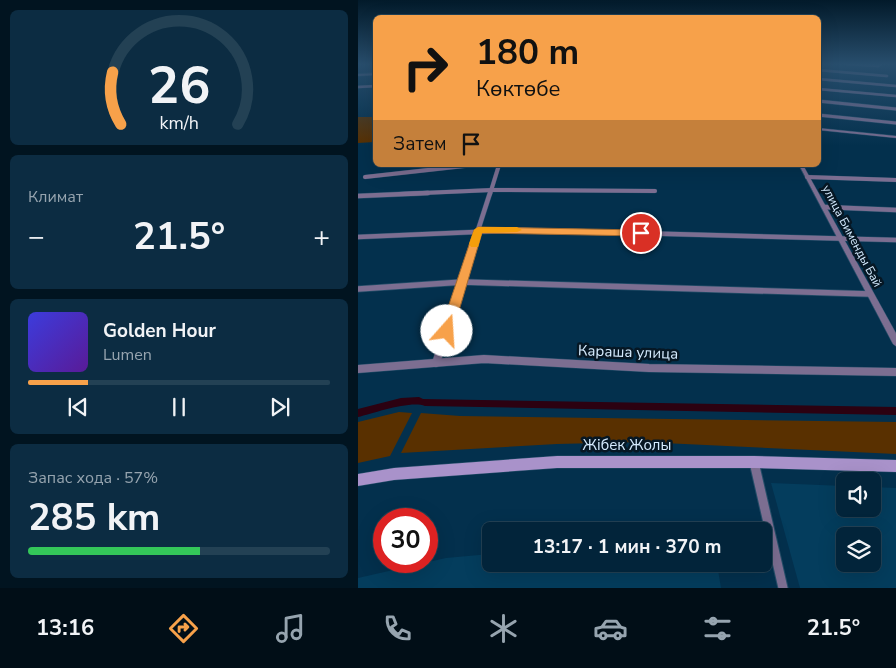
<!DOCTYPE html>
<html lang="ru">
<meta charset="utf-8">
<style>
body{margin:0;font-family:"Nunito Sans",sans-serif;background:#0c2c42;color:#f1f3f6;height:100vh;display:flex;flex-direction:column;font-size:19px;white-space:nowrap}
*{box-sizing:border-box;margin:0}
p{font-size:16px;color:#96a4af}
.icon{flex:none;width:28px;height:28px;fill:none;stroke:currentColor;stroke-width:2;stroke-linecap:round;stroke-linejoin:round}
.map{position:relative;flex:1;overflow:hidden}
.details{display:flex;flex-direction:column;gap:10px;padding:10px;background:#011420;width:358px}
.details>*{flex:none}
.top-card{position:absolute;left:15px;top:15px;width:448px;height:152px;border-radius:8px;box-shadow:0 5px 20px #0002,0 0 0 1px #234154;background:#f7a14a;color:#111;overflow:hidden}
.controls{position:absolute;left:478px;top:472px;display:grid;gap:10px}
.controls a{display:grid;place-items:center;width:45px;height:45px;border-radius:8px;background:#02243a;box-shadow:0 5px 20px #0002,0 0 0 1px #234154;font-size:25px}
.speed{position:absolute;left:15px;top:508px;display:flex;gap:10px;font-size:25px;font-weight:700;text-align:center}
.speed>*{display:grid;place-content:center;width:65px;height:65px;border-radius:50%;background:#02243a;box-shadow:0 5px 20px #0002,0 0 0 1px #234154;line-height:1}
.speed .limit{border:8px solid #d22;background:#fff;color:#111}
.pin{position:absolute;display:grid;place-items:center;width:42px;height:42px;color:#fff;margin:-21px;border:2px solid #fff;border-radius:50%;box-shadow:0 1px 5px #0007}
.me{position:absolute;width:55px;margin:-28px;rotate:19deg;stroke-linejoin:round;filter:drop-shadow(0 0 4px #0008)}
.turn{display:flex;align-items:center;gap:18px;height:105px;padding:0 20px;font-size:22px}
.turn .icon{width:65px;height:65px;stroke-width:2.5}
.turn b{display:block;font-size:35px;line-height:42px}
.then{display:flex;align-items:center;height:48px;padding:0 20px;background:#0003;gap:10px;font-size:19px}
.big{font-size:38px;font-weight:700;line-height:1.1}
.details .card{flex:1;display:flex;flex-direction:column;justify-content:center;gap:8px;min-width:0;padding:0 18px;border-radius:8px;background:#0c2c42}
.details .dial{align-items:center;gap:0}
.dial svg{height:130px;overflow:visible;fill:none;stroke:#234154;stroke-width:7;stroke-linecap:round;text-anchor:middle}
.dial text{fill:#f1f3f6;stroke:none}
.song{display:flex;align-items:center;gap:15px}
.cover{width:60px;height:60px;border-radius:8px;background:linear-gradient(135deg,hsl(240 70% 55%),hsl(270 70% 35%))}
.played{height:5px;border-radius:2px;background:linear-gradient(90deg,#f7a14a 20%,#234154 20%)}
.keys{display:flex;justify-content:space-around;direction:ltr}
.heat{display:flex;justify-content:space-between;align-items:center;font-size:28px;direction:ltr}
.charge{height:8px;border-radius:4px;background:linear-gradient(90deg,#34c759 57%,#234154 0)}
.trip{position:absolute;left:124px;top:522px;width:290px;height:50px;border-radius:8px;background:#02243a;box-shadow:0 5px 20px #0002,0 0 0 1px #234154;font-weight:700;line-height:50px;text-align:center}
.menu{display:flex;height:80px;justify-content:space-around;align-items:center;background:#010e17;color:#96a4af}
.menu .icon{width:35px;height:35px}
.menu .selected{color:#f7a14a}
.menu b{font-size:22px;color:#f1f3f6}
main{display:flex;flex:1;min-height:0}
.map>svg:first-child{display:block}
</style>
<main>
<section class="details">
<div class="card dial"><svg viewBox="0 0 100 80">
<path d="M14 69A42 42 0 1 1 86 69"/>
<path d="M14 69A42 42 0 0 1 9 37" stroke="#f7a14a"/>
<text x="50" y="56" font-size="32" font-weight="700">26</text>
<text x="50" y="72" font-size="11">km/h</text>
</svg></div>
<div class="card"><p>Климат</p>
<div class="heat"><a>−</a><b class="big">21.5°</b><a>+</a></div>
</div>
<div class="card">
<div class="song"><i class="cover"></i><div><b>Golden Hour</b><p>Lumen</p></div></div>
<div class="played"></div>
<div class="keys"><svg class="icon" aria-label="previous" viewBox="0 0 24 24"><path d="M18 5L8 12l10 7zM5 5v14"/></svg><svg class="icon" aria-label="pause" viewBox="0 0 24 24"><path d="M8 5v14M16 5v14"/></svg><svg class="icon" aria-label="next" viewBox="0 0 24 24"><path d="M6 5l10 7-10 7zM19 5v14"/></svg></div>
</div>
<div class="card"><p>Запас хода · 57%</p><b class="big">285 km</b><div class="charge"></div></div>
</section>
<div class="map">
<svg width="539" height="588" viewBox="0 0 539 588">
<rect width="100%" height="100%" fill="#03304d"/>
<g fill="#043d5d" fill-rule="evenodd">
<path d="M413,483L486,486V509H514V487L538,488V588H442ZM486,536H514V564H486Z"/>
<polygon points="132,554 132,564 359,564 363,588 0,588 0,578 88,558"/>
</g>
<g fill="#593000">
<polygon points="0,117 17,117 17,142 0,143"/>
<polygon points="41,412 54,413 32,456 0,463 0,422"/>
<polygon points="63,413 102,416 538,422 538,454 284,442 199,444 43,453"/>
</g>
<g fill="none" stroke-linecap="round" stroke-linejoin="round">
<path fill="#2c0111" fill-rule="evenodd" d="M61,397L65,399L539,407V415L67,406C53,400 16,413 0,417V409L43,398Z"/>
<defs>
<g id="minor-far6">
<polyline points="489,64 520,66 523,64"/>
<polyline points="460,70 529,76"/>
<polyline points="460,79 538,86"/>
<polyline points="0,87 18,86"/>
<polyline points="460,89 539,96"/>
</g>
<g id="minor-far5">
<polyline points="460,101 539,109"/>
<polyline points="460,115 539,123"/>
</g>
<g id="minor-far4">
<polyline points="7,177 115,165"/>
<polyline points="449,177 539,180"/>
<polyline points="42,194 134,190 297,191"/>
<polyline points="132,194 141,165"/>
</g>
<g id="minor-far3">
<polyline points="0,196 70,193"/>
<polyline points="466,207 539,210"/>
<polyline points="0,237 163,230 539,240"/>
<polyline points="110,261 132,193"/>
</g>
<g id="minor-far2">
<polyline points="0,289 105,282 512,294"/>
<polyline points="83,346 111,260"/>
</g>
<g id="minor-far1">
<polyline points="78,363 84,345"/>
<polyline points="0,369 126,359 291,368 539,372"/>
</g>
<polyline id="minor" points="396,462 425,588"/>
<g id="tertiary">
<polygon points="18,73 18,75 0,76 0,74"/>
<polygon points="460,128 539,136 539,138 460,130"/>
<polygon points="441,165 445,165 539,335 539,347 535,344"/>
</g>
<polygon id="secondary" points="199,456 396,456 539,460 539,472 396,468 199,468 36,480 0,486 0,474 36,468"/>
</defs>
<use href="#minor-far6" stroke="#254e69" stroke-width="3"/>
<use href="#minor-far5" stroke="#254e69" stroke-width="4"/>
<use href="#minor-far4" stroke="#254e69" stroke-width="4.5"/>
<use href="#minor-far3" stroke="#254e69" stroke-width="5.5"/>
<use href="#minor-far2" stroke="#254e69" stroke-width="7"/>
<use href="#minor-far1" stroke="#254e69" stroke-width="9"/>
<use href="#minor" stroke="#254e69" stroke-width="11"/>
<use href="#tertiary" stroke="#254e69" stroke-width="1"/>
<use href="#secondary" stroke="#254e69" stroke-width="1"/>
<use href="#minor-far6" stroke="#7c6e91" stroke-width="2.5"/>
<use href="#minor-far5" stroke="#7c6e91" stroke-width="3"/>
<use href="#minor-far4" stroke="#7c6e91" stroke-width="4"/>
<use href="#minor-far3" stroke="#7c6e91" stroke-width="4.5"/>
<use href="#minor-far2" stroke="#7c6e91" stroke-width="5.5"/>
<use href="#minor-far1" stroke="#7c6e91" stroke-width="8"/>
<use href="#minor" stroke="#7c6e91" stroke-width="9"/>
<use href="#tertiary" fill="#7c6e91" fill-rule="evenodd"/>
<use href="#secondary" fill="#a992ca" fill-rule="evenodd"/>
</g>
<linearGradient id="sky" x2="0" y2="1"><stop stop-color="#021a2a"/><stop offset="0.44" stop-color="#284e6d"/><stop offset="1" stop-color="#284e6d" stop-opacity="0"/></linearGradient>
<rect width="539" height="146" fill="url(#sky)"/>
<polygon fill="#f7a14a" stroke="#a16930" points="120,227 283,230 288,233 283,236 124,233 95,331 89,335 84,334 82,331 116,230"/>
<polygon fill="#f59e0b" points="120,227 159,227 164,230 159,232 124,233 120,247 113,247 111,244 116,230"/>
<g text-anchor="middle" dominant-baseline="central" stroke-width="5" stroke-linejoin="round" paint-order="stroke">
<g font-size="12" fill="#d6ecff" stroke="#061724">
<text transform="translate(494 236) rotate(62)">улица Бименды Бай</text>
</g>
<g font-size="15" fill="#d6ecff" stroke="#061724">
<text transform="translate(270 352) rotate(2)">Караша улица</text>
<text x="269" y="445">Жібек Жолы</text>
</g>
</g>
</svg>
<div class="controls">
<a><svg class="icon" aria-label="sound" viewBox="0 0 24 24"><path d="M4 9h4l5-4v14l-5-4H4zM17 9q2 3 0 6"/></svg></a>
<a><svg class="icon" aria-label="layers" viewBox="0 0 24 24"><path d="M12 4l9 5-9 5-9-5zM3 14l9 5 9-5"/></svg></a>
</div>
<div class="speed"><div class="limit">30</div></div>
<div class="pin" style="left:283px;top:233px;background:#d93025"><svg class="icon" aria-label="arrive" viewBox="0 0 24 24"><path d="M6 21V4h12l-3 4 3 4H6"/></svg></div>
<svg class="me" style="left:89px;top:331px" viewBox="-20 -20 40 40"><circle r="19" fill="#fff"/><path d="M0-13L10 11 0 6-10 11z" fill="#f7a14a"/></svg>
<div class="trip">13:17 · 1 мин · 370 m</div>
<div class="top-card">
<div class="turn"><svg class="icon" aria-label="right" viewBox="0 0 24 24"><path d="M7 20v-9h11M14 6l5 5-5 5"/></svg><div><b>180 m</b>Көктөбе</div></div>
<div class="then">Затем<svg class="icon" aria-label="arrive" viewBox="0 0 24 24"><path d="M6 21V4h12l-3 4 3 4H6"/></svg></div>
</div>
</div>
</main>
<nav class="menu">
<b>13:16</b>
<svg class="icon selected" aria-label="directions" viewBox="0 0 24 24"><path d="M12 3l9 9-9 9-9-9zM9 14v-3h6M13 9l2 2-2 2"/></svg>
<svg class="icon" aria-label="music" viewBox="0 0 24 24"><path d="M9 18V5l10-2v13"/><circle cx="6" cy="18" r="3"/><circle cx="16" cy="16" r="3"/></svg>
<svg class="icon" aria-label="phone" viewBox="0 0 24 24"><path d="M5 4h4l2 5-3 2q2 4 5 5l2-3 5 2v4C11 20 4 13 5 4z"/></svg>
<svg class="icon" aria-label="climate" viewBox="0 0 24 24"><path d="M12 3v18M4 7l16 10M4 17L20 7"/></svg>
<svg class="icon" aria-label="car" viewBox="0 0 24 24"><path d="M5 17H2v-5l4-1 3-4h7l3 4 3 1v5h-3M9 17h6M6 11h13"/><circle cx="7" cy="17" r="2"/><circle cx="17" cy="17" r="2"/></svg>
<svg class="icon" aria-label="filters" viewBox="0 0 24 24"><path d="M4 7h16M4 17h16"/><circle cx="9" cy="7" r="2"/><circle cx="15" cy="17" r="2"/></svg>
<b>21.5°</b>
</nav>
